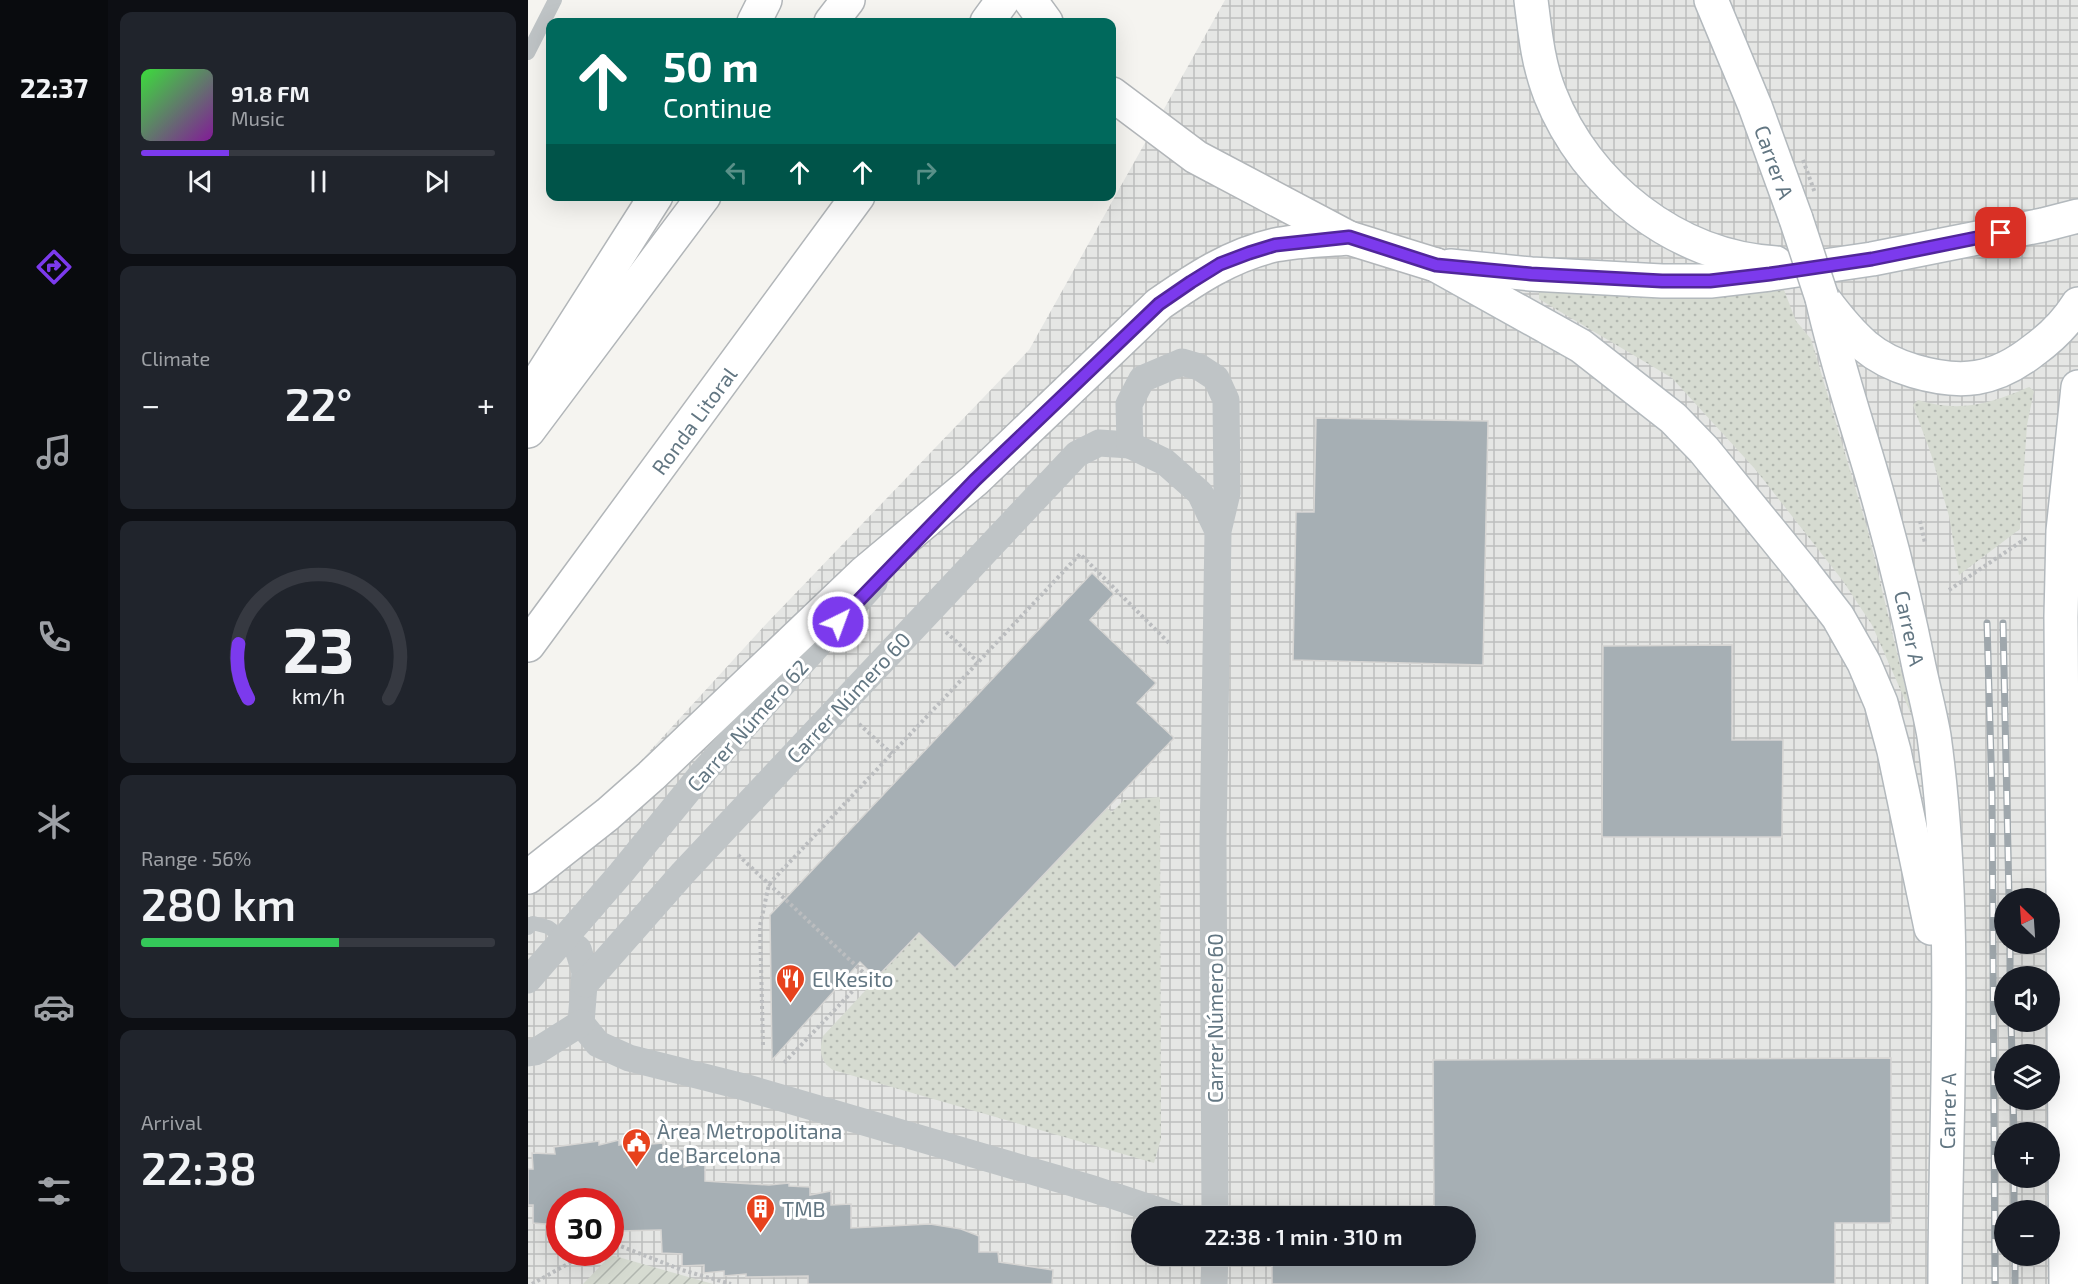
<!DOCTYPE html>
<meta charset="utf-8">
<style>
body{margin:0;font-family:"Exo 2",sans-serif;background:#20242c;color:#f1f3f6;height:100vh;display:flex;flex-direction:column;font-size:22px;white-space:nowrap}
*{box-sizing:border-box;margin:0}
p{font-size:20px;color:#9ea1a6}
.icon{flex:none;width:33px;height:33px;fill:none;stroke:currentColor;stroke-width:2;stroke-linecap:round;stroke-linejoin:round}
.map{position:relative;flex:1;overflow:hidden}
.sheet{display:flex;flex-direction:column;gap:12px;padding:12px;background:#0d0f14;width:420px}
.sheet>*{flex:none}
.top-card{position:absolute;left:18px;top:18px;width:570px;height:183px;border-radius:12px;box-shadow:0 6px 24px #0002;background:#00695c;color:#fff;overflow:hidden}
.needle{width:39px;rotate:335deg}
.buttons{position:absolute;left:1466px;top:888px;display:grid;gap:12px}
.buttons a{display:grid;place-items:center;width:66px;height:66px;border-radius:50%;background:#171b24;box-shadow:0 6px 24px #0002;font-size:30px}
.speed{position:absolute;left:18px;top:1188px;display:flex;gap:12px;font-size:30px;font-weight:700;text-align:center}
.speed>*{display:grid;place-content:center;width:78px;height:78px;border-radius:50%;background:#171b24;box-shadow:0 6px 24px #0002;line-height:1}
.speed .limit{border:9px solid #d22;background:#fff;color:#111}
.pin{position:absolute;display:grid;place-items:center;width:51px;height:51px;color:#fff;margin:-26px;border-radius:12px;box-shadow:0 3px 9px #0006}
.me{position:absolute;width:66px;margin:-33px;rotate:42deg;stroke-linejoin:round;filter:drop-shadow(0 0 4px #0008)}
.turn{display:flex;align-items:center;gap:21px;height:126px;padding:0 18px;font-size:27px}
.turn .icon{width:78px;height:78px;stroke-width:2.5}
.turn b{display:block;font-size:42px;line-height:51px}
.lanes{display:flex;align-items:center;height:57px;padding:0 18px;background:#0003;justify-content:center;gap:30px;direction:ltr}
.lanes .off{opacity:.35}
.big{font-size:45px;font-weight:600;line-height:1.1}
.sheet .card{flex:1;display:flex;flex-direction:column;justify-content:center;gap:9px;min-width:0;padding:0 21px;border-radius:12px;background:#20242c}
.sheet .dial{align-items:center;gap:0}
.dial svg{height:156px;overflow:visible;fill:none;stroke:#363941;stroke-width:7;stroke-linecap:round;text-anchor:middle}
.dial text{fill:#f1f3f6;stroke:none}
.song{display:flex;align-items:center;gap:18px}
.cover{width:72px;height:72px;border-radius:9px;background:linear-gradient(135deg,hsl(120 70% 55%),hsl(290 70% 35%))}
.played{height:6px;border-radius:3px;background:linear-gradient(90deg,#7c3aed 25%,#363941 25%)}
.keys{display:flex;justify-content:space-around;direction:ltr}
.heat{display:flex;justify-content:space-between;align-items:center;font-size:33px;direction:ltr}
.charge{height:9px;border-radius:4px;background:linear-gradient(90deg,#34c759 56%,#363941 0)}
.trip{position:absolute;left:603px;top:1206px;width:345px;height:60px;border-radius:30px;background:#171b24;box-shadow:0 6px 24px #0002;font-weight:600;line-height:60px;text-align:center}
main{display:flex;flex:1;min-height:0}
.dock{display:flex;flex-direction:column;width:108px;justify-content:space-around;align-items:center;background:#090b0e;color:#9ea1a6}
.dock .icon{width:42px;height:42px}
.dock .selected{color:#7c3aed}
.dock b{font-size:27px;color:#f1f3f6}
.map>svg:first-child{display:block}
</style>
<main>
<nav class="dock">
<b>22:37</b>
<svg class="icon selected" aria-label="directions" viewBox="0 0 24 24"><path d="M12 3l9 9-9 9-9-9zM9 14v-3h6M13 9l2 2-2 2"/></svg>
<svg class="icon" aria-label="music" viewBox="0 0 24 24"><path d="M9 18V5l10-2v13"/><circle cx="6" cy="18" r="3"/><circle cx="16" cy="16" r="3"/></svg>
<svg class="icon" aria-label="phone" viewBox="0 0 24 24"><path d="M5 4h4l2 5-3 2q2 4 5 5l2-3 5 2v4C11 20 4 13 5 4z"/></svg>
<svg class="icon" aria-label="climate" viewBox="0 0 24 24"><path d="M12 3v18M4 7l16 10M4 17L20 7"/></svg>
<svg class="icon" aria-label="car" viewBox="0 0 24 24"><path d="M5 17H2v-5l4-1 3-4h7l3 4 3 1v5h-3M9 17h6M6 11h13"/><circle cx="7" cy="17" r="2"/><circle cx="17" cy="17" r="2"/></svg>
<svg class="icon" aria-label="filters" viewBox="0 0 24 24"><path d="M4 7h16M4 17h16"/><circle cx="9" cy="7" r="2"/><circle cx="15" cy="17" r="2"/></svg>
</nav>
<section class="sheet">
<div class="card">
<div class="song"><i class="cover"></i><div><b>91.8 FM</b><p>Music</p></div></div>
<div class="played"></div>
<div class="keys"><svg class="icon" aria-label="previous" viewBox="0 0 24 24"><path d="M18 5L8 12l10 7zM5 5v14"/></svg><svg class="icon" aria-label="pause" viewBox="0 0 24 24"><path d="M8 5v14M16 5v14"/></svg><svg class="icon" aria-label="next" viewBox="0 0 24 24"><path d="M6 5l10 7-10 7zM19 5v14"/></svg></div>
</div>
<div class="card"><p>Climate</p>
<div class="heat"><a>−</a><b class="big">22°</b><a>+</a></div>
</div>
<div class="card dial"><svg viewBox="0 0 100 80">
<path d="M14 69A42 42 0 1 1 86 69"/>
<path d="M14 69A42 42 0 0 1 9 41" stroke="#7c3aed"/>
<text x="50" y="56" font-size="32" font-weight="700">23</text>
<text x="50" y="72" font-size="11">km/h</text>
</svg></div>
<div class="card"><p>Range · 56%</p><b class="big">280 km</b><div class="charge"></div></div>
<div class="card"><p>Arrival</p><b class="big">22:38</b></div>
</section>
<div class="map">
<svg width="1550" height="1284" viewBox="0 0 1550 1284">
<defs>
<pattern id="industrial-grid" width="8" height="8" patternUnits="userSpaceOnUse" patternTransform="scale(1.5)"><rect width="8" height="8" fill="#e5e6e4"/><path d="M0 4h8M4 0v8" fill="none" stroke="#bdbfbe"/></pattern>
<pattern id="grass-dots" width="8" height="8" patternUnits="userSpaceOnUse" patternTransform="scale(1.5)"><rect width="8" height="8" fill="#d6dbd1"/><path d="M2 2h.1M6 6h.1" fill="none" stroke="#b1b6af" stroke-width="1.8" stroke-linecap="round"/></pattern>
<pattern id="garden-furrows" width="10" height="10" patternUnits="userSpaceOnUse" patternTransform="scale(1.5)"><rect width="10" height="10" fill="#d6dbd1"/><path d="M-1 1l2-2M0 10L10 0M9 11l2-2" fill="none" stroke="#b1b6af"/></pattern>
</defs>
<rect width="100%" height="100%" fill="#f5f4f0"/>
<path fill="url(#industrial-grid)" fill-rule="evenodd" d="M697,0H1550V1284H0V884L240,622L501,350ZM1476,898H1521V944H1476ZM1476,976H1521V1022H1476ZM1476,1054H1521V1100H1476ZM1476,1132H1521V1178H1476ZM32,1202H82V1252H32ZM1476,1210H1521V1256H1476ZM614,1216H938V1256H614Z"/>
<g fill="url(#grass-dots)">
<polygon points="1011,289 1126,297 1256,290 1268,321 1283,339 1340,531 1384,716 1344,625 1315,581 1227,469 1144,378 1011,299"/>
<path d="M1501,387L1506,391L1499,425L1492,529L1431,575L1421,516L1403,454L1385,405L1390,400C1432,413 1462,404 1501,387Z"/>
<path d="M632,797L633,1139L626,1163L305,1070C292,1061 291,1051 295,1036L391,933L427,968L579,808L584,812L596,800Z"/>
</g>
<polygon fill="url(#garden-furrows)" points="83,1255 185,1284 55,1284"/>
<g fill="#a6afb4" stroke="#d6d5d3" stroke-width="1.5">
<polygon points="788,418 960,421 955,665 765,660 768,512 786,512"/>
<polygon points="564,573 586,594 562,620 628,683 609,703 646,738 427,968 391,933 348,978 332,962 244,1060 242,915"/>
<polygon points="1204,645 1204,740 1255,740 1254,837 1074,837 1075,646"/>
<polygon points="1363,1058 1363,1223 1307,1223 1307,1284 744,1284 744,1256 938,1256 938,1216 906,1216 905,1060"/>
<polygon points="91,1140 91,1145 112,1141 112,1145 135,1143 135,1151 156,1149 156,1167 177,1161 177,1181 241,1185 261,1183 261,1186 282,1187 282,1195 303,1191 303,1205 323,1204 323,1228 402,1224 433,1229 451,1236 451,1252 470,1252 471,1262 525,1270 524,1284 280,1284 280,1276 218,1277 218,1274 196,1276 196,1271 176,1273 176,1265 154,1266 154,1254 134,1253 133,1230 90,1231 90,1225 82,1225 82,1202 32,1202 30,1225 5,1223 5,1205 0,1205 0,1169 5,1169 4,1153 27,1154 26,1147 71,1141 71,1145"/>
</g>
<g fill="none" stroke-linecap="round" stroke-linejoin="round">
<defs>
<g id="secondary">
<path d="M1003,0C1007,32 1010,64 1022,94C1058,186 1148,257 1248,263"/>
<path id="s1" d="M1183,0L1227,106L1268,219"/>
<polyline points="908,265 1053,346 1145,418 1176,450 1276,573 1310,617 1336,663 1353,703 1366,751 1403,928"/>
<polyline points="922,266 1003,274 1134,281 1182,281 1242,274 1344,259 1515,225 1550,216"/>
<path id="s2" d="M1294,298C1308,362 1329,423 1347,486C1364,546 1379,606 1391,667C1396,690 1402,713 1406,736C1431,917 1417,1102 1417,1284"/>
<path d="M1297,301C1309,317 1322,333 1337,346C1350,357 1369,366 1386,371C1433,385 1467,381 1506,350C1524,337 1538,323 1550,304"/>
<polyline points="1538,1284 1533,617 1535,531 1550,387"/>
</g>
<g id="highway">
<polyline points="502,0 518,22"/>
<polyline points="226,22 237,0"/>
<polyline points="303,22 320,0"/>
<polyline points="459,22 475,0"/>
<polyline points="584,94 668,157 821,238 908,265"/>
<polyline points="0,397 128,196"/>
<polyline points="0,431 176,196"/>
<path id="s3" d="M0,645L330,196"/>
<path d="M0,877L80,814L123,776L336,573L447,480L631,304C667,279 703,255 747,245C771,240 797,240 821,238"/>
</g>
</defs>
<use href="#secondary" stroke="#b3b9bd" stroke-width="36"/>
<use href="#highway" stroke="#b2b6b9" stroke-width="36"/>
<g stroke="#bbbdbf" stroke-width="4" stroke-dasharray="3 3" stroke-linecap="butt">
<polyline points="1392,521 1397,543"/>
<polyline points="1421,590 1500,537"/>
<polyline points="418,632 450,662"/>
<polyline points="331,724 364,754"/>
<polyline points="210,855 339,976 256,1063"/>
<polyline points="235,1045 232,926 241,884 552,554 641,643"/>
<polyline points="82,1242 154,1270 203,1284"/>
<polyline points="4,1284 61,1252"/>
</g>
<g stroke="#bfc4c6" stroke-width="14">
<polyline points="0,53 27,0"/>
<polyline points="0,928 5,923 20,927 35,938"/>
</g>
<g stroke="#bfc4c6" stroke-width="27">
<polyline points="35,938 50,949 57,972 53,1023 70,1044 101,1058 216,1087 565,1189 647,1216"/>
<polyline points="0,980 93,873 177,770 346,583"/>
<polyline points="57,984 155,873 549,454 571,443 602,445"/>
<polyline points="0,1053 7,1052 53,1023"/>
<polyline points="687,1216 685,842 690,531 699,493 698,400 688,378 671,367 654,362 614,379 601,404 602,445 637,462 672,493 690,531"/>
<polyline points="686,1284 687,1256"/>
</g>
<use href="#secondary" stroke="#fff" stroke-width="33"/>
<use href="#highway" stroke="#fff" stroke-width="33"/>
<defs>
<g id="rail">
<polyline points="1459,623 1464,794 1467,1284"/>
<polyline points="1475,623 1481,898"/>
<polyline points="1482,944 1482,976"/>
<polyline points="1483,1022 1484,1054"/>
<polyline points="1485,1100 1486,1132"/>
<polyline points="1486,1178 1486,1210"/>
<polyline points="1487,1256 1487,1284"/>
</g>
</defs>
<use href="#rail" stroke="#9fa7ac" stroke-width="7"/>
<use href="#rail" stroke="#fff" stroke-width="4.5" stroke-dasharray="14" stroke-linecap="butt"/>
<defs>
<polyline id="secondary-bridge" points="1268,219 1294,298"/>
</defs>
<use href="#secondary-bridge" stroke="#b3b9bd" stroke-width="36" stroke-linecap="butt"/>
<polyline stroke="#bbbdbf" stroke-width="4" stroke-dasharray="3 3" stroke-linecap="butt" points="1275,160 1287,193"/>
<use href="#secondary-bridge" stroke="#fff" stroke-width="33"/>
</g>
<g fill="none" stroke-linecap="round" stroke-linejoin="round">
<defs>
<polyline id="route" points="310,622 447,480 631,304 663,282 692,264 721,253 747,245 821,237 908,265 1003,274 1134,281 1182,281 1242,274 1344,259 1473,233"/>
</defs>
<use href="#route" stroke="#51269a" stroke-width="15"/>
<use href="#route" stroke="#7c3aed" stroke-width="10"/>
</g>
<defs>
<symbol id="restaurant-pin" viewBox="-11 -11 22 30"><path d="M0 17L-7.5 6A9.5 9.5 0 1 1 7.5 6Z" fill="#e7421d" stroke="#fff"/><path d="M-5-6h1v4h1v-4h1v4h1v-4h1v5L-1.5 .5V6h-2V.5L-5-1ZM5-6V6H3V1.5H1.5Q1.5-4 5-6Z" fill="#fff"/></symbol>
<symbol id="civic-pin" viewBox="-11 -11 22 30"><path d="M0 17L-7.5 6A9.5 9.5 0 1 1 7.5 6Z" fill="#e7421d" stroke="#fff"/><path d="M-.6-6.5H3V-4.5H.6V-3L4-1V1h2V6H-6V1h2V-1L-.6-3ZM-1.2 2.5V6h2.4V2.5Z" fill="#fff"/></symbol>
<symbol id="building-pin" viewBox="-11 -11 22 30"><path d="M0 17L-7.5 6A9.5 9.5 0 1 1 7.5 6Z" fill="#e7421d" stroke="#fff"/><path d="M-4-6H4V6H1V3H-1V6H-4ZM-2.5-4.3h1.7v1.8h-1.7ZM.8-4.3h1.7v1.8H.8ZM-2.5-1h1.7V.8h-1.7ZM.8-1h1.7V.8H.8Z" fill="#fff"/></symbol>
</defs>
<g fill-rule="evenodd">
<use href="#restaurant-pin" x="246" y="962" width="33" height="45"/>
<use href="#civic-pin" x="92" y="1126" width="33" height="45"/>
<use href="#building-pin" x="216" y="1192" width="33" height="45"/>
</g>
<g text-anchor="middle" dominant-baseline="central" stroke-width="6" stroke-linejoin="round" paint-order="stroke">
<g font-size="21" fill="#627682" stroke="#fff">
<text stroke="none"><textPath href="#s1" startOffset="174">Carrer A</textPath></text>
<text stroke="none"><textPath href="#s3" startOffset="279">Ronda Litoral</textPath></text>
<text stroke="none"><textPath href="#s2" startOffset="342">Carrer A</textPath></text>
<text transform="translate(320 697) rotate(-47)">Carrer Número 60</text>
<text transform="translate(219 725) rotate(-48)">Carrer Número 62</text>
<text transform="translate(686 1018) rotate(-90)">Carrer Número 60</text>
<text transform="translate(1419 1111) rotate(-89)">Carrer A</text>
</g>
<g font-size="21" fill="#627682" stroke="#fff" text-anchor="start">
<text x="284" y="978">El Kesito</text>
<text x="129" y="1130">Àrea Metropolitana<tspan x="129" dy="24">de Barcelona</tspan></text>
<text x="254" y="1208">TMB</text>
</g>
</g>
</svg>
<div class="buttons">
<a><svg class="needle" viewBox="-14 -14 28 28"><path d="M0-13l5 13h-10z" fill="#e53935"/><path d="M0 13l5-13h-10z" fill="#9ea1a6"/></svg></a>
<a><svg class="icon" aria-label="sound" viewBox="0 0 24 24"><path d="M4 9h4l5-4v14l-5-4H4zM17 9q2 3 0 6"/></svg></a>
<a><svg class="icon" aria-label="layers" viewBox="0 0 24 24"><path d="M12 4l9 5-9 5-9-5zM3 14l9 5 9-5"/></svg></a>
<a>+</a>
<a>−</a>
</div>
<div class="speed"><div class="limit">30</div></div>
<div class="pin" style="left:1473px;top:233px;background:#d93025"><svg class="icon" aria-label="arrive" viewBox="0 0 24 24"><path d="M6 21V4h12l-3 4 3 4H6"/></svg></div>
<svg class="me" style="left:310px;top:622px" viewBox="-20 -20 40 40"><circle r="17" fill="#7c3aed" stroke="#fff" stroke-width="3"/><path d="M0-11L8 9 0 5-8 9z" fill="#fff"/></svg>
<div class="trip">22:38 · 1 min · 310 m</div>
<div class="top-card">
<div class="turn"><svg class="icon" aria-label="ahead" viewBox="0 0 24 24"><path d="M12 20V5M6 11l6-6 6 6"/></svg><div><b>50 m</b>Continue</div></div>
<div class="lanes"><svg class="icon off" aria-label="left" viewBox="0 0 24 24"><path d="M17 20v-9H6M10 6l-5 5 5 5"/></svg><svg class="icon" aria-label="ahead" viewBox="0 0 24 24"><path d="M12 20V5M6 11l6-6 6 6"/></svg><svg class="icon" aria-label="ahead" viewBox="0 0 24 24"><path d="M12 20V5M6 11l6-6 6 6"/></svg><svg class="icon off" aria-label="right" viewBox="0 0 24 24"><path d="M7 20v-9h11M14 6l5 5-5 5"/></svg></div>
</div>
</div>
</main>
